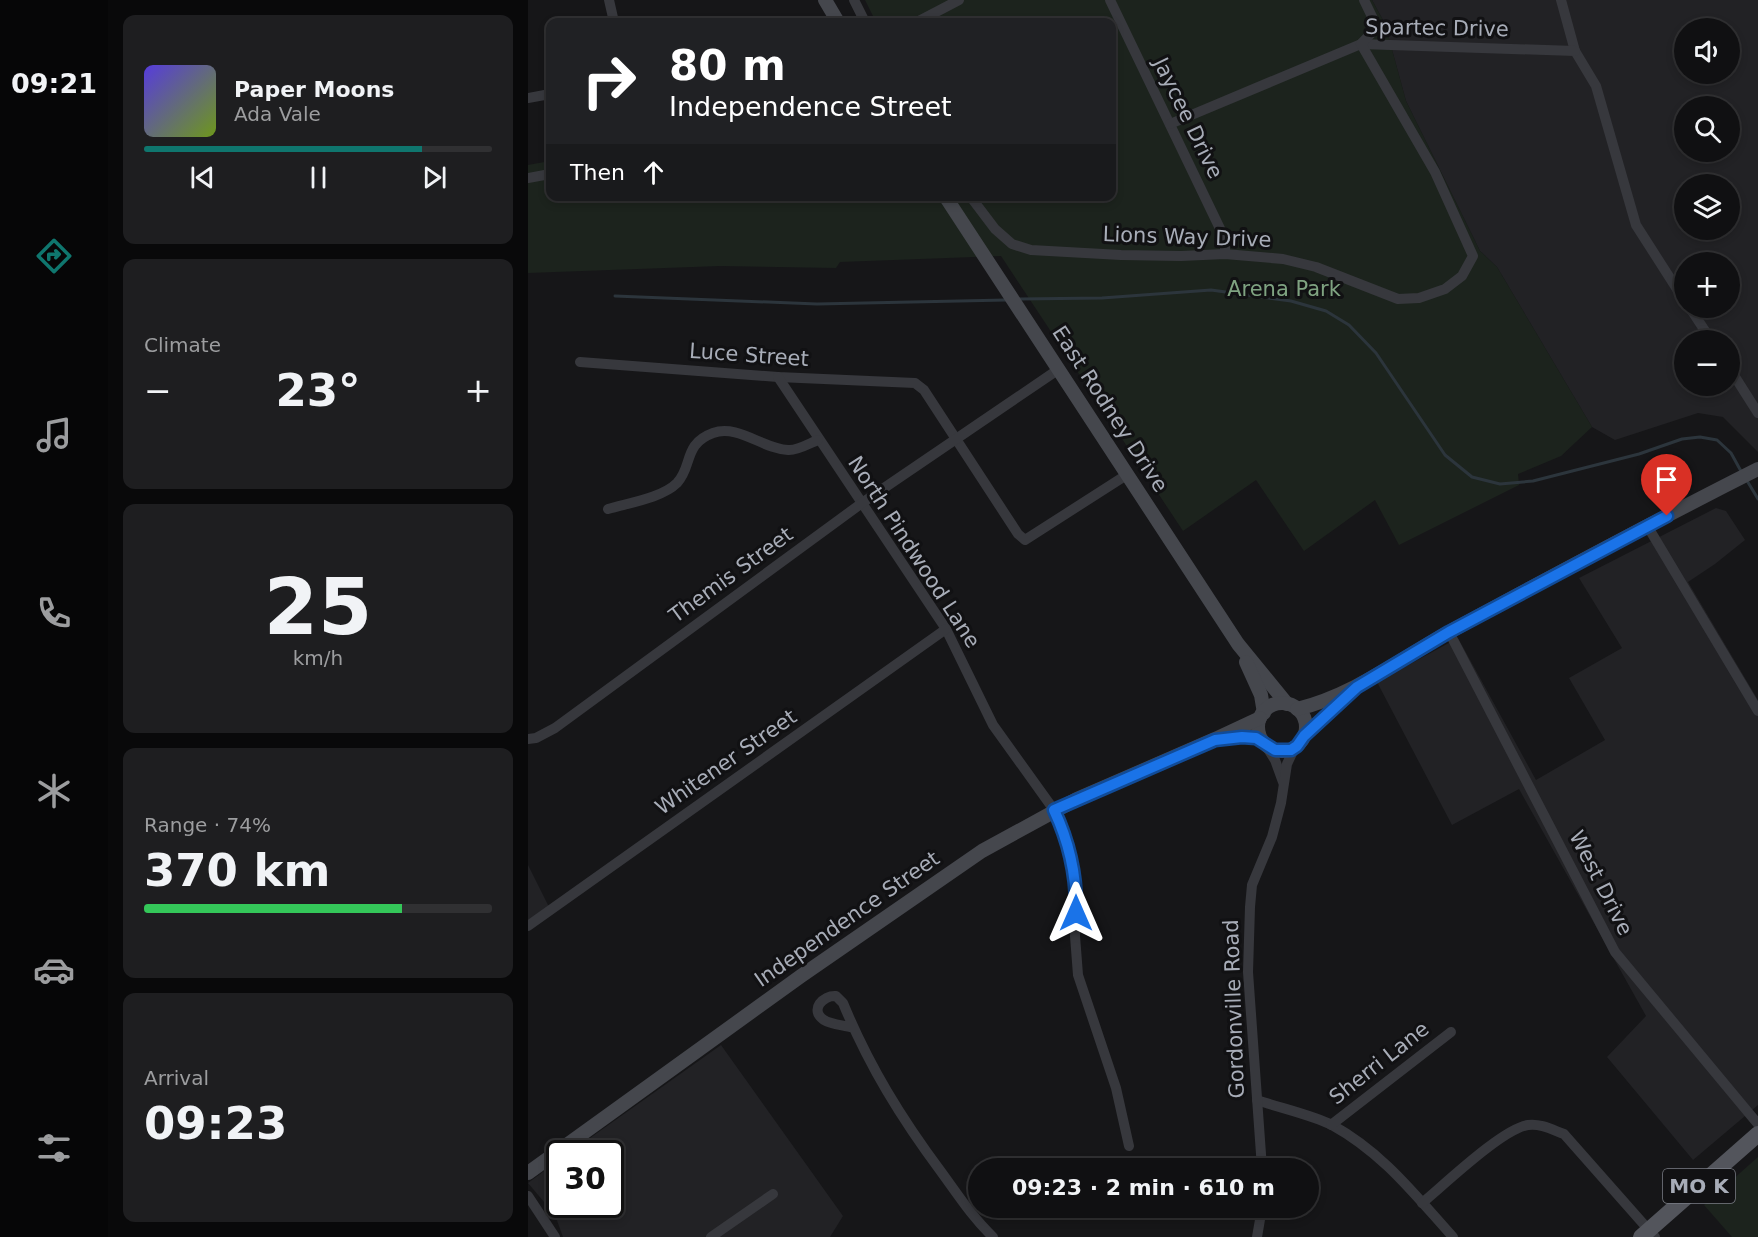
<!DOCTYPE html>
<meta charset="utf-8">
<style>
body{margin:0;font-family:"DejaVu Sans",sans-serif;background:#1e1e20;color:#f1f3f6;height:100vh;display:flex;flex-direction:column;font-size:22px;white-space:nowrap}
*{box-sizing:border-box;margin:0}
p{font-size:20px;color:#9c9d9f}
.icon{flex:none;width:33px;height:33px;fill:none;stroke:currentColor;stroke-width:2;stroke-linecap:round;stroke-linejoin:round}
.map{position:relative;flex:1;overflow:hidden}
.side{display:flex;flex-direction:column;gap:15px;padding:15px;background:#09090a;width:420px}
.side>*{flex:none}
.guide{position:absolute;left:18px;top:18px;width:570px;height:183px;border-radius:12px;box-shadow:0 3px 9px #0003,0 0 0 2px #303032;background:#202124;color:#fff;overflow:hidden}
.buttons{position:absolute;left:1146px;top:18px;display:grid;gap:12px}
.buttons a{display:grid;place-items:center;width:66px;height:66px;border-radius:50%;background:#101012;box-shadow:0 3px 9px #0003,0 0 0 2px #303032;font-size:30px}
.speed{position:absolute;left:18px;top:1140px;display:flex;gap:12px;font-size:30px;font-weight:700;text-align:center}
.speed>*{display:grid;place-content:center;width:78px;height:78px;border-radius:50%;background:#101012;box-shadow:0 3px 9px #0003,0 0 0 2px #303032;line-height:1}
.speed .limit{border:3px solid #111;border-radius:9px;background:#fff;color:#111}
.pin{position:absolute;display:grid;place-items:center;width:51px;height:51px;color:#fff;margin:-62px -26px;border-radius:50% 50% 50% 0;rotate:-45deg;box-shadow:0 0 6px #0007}
.pin .icon{rotate:45deg}
.me{position:absolute;width:66px;margin:-33px;rotate:0deg;stroke-linejoin:round;filter:drop-shadow(0 0 4px #0008)}
.turn{display:flex;align-items:center;gap:21px;height:126px;padding:0 24px;font-size:27px}
.turn .icon{width:78px;height:78px;stroke-width:2.5}
.turn b{display:block;font-size:42px;line-height:51px}
.then{display:flex;align-items:center;height:57px;padding:0 24px;background:#0003;gap:12px;font-size:22px}
.big{font-size:45px;font-weight:700;line-height:1.1}
.side .widget{flex:1;display:flex;flex-direction:column;justify-content:center;gap:9px;min-width:0;padding:0 21px;border-radius:12px;background:#1e1e20}
.side .dial{align-items:center;gap:0}
.dial b{font-size:78px;line-height:1}
.song{display:flex;align-items:center;gap:18px}
.cover{width:72px;height:72px;border-radius:9px;background:linear-gradient(135deg,hsl(250 70% 55%),hsl(80 70% 35%))}
.played{height:6px;border-radius:3px;background:linear-gradient(90deg,#0f766e 80%,#303032 80%)}
.keys{display:flex;justify-content:space-around;direction:ltr}
.heat{display:flex;justify-content:space-between;align-items:center;font-size:33px;direction:ltr}
.charge{height:9px;border-radius:4px;background:linear-gradient(90deg,#34c759 74%,#303032 0)}
.trip{position:absolute;left:440px;top:1158px;width:351px;height:60px;border-radius:30px;background:#101012;box-shadow:0 3px 9px #0003,0 0 0 2px #303032;font-weight:700;line-height:60px;text-align:center}
main{display:flex;flex:1;min-height:0}
.tabs{display:flex;flex-direction:column;width:108px;justify-content:space-around;align-items:center;background:#060607;color:#9c9d9f}
.tabs .icon{width:42px;height:42px}
.tabs .on{color:#0f766e}
.tabs b{font-size:27px;color:#f1f3f6}
.map>svg:first-child{display:block}
</style>
<main>
<nav class="tabs">
<b>09:21</b>
<svg class="icon on" aria-label="directions" viewBox="0 0 24 24"><path d="M12 3l9 9-9 9-9-9zM9 14v-3h6M13 9l2 2-2 2"/></svg>
<svg class="icon" aria-label="music" viewBox="0 0 24 24"><path d="M9 18V5l10-2v13"/><circle cx="6" cy="18" r="3"/><circle cx="16" cy="16" r="3"/></svg>
<svg class="icon" aria-label="phone" viewBox="0 0 24 24"><path d="M5 4h4l2 5-3 2q2 4 5 5l2-3 5 2v4C11 20 4 13 5 4z"/></svg>
<svg class="icon" aria-label="climate" viewBox="0 0 24 24"><path d="M12 3v18M4 7l16 10M4 17L20 7"/></svg>
<svg class="icon" aria-label="car" viewBox="0 0 24 24"><path d="M5 17H2v-5l4-1 3-4h7l3 4 3 1v5h-3M9 17h6M6 11h13"/><circle cx="7" cy="17" r="2"/><circle cx="17" cy="17" r="2"/></svg>
<svg class="icon" aria-label="filters" viewBox="0 0 24 24"><path d="M4 7h16M4 17h16"/><circle cx="9" cy="7" r="2"/><circle cx="15" cy="17" r="2"/></svg>
</nav>
<section class="side">
<div class="widget">
<div class="song"><i class="cover"></i><div><b>Paper Moons</b><p>Ada Vale</p></div></div>
<div class="played"></div>
<div class="keys"><svg class="icon" aria-label="previous" viewBox="0 0 24 24"><path d="M18 5L8 12l10 7zM5 5v14"/></svg><svg class="icon" aria-label="pause" viewBox="0 0 24 24"><path d="M8 5v14M16 5v14"/></svg><svg class="icon" aria-label="next" viewBox="0 0 24 24"><path d="M6 5l10 7-10 7zM19 5v14"/></svg></div>
</div>
<div class="widget"><p>Climate</p>
<div class="heat"><a>−</a><b class="big">23°</b><a>+</a></div>
</div>
<div class="widget dial"><b>25</b><p>km/h</p></div>
<div class="widget"><p>Range · 74%</p><b class="big">370 km</b><div class="charge"></div></div>
<div class="widget"><p>Arrival</p><b class="big">09:23</b></div>
</section>
<div class="map">
<svg width="1230" height="1237" viewBox="0 0 1230 1237">
<rect width="100%" height="100%" fill="#161618"/>
<g fill="#222225" fill-rule="evenodd">
<path d="M844,0H1230V452L1195,417L1170,413L1087,440L1064,427L969,267L952,251L878,101L857,24ZM1156,28H1202V74H1156ZM1156,106H1202V152H1156ZM1156,184H1202V230H1156ZM1156,262H1202V308H1156ZM1156,340H1202V386H1156Z"/>
<polygon points="1188,508 1198,511 1217,540 1187,564 1160,582 1230,700 1230,1105 1165,1160 1079,1057 1118,1016 991,789 924,825 849,682 930,638 1008,780 1077,740 1041,678 1094,648 1051,578"/>
<polygon points="0,865 21,907 0,920"/>
<polygon points="193,1045 315,1216 302,1237 35,1237 27,1215 0,1183 31,1160 32,1204 82,1204 82,1154 41,1153"/>
</g>
<g fill="#1c231d">
<polygon points="337,0 844,0 857,24 878,101 952,251 969,267 1064,427 1033,456 990,474 991,485 871,545 847,500 776,551 728,480 655,531 473,256 312,262 308,268 192,266 0,273 0,165 22,161 22,196 584,196 584,22 348,22"/>
<polygon points="1230,1157 1230,1237 1204,1237 1176,1205"/>
</g>
<g fill="none" stroke-linecap="round" stroke-linejoin="round">
<g stroke="#2c353c" stroke-width="3">
<polyline points="87,296 289,304 478,300"/>
<polyline points="491,299 574,298 683,290 763,301 798,311 821,325 848,353 917,455 944,477 972,484 1005,481 1111,454 1154,439 1172,437 1189,440 1203,453 1214,473"/>
<polyline points="1218,479 1230,499"/>
</g>
<g stroke="#37383d" stroke-width="10">
<polyline points="81,0 86,22"/>
<polyline points="326,0 337,22"/>
<polyline points="582,0 697,239 697,254"/>
<polyline points="1033,0 1047,51 1068,86 1108,225 1156,300"/>
<polyline points="389,22 431,0"/>
<polyline points="0,98 22,94"/>
<polyline points="642,124 833,44 1047,51"/>
<polyline points="0,178 22,174"/>
<polyline points="442,196 467,229 484,244 503,250 593,255 653,256 697,254 755,259 788,267 870,299 891,298 917,289 934,276 945,256 907,172 833,44 849,27 836,0"/>
<polyline points="1162,308 1183,340"/>
<polyline points="52,362 250,377 387,383 396,390 490,534 497,540 600,474"/>
<polyline points="1202,369 1230,413"/>
<polyline points="250,377 418,629 465,725 526,810 536,831 545,862 549,890 547,936 550,975 588,1088 601,1146"/>
<path d="M80,509C100,503 134,498 149,483C165,466 155,444 185,433C210,424 235,449 260,450C269,451 282,443 290,440"/>
<polyline points="1120,527 1230,711"/>
<polyline points="921,632 1087,952 1230,1124"/>
<polyline points="0,739 8,738 27,728 334,503 531,369"/>
<polyline points="737,744 747,760 755,782"/>
<polyline points="0,926 418,629"/>
<path d="M325,1028C316,1025 304,1025 296,1020C281,1010 295,995 308,996L315,1003C341,1066 373,1118 414,1173C430,1195 445,1218 465,1237"/>
<path d="M729,1100C752,1108 784,1115 804,1125C855,1153 887,1195 925,1237"/>
<polyline points="803,1125 923,1032"/>
<polyline points="734,1168 720,972 722,907 724,885 744,837 753,803 759,764 767,747"/>
<polyline points="0,1196 27,1237"/>
<path d="M894,1203C916,1185 974,1129 1000,1125C1012,1123 1025,1130 1036,1134L1127,1237"/>
<polyline points="183,1237 245,1194"/>
<polyline points="729,1237 734,1208"/>
</g>
<g stroke="#45474d" stroke-width="14">
<polyline points="297,0 310,22"/>
<polyline points="417,196 710,644 759,704"/>
<polyline points="718,662 733,695 736,713"/>
<circle cx="754" cy="727" r="24"/>
<path d="M769,709C826,695 872,659 923,631C1024,576 1127,521 1230,469"/>
<polyline points="776,736 821,694"/>
<polyline points="0,1173 273,976 454,851 549,799 687,739 732,718"/>
</g>
<polyline stroke="#53555c" stroke-width="16" points="1113,1237 1230,1134"/>
</g>
<g fill="none" stroke-linecap="round" stroke-linejoin="round">
<defs>
<path id="route" d="M548,913C549,876 542,844 526,810L687,740L714,737L728,738L747,750H763L769,746L776,736L829,687L921,632L1139,516"/>
</defs>
<use href="#route" stroke="#114b97" stroke-width="15"/>
<use href="#route" stroke="#1a73e8" stroke-width="10"/>
</g>
<g text-anchor="middle" dominant-baseline="central" stroke-width="6" stroke-linejoin="round" paint-order="stroke">
<rect fill="#111113" stroke="#7b7e86" stroke-width="1.5" x="1135" y="1169" width="72" height="34" rx="4.5"/>
<g font-size="20" font-weight="bold" fill="#a8adb8">
<text x="1171" y="1186">MO K</text>
</g>
<g font-size="21" fill="#a8adb8" stroke="#111113">
<text transform="translate(909 28) rotate(1)">Spartec Drive</text>
<text transform="translate(660 118) rotate(64)">Jaycee Drive</text>
<text transform="translate(659 237) rotate(2)">Lions Way Drive</text>
<text transform="translate(221 355) rotate(4)">Luce Street</text>
<text transform="translate(582 409) rotate(57)">East Rodney Drive</text>
<text transform="translate(386 552) rotate(57)">North Pindwood Lane</text>
<text transform="translate(203 575) rotate(-36)">Themis Street</text>
<text transform="translate(198 762) rotate(-35)">Whitener Street</text>
<text transform="translate(1073 883) rotate(63)">West Drive</text>
<text transform="translate(319 919) rotate(-35)">Independence Street</text>
<text transform="translate(706 1009) rotate(-92)">Gordonville Road</text>
<text transform="translate(851 1063) rotate(-38)">Sherri Lane</text>
</g>
<g font-size="21" fill="#7fa381" stroke="#111113">
<text x="756" y="289">Arena Park</text>
</g>
</g>
</svg>
<div class="buttons">
<a><svg class="icon" aria-label="sound" viewBox="0 0 24 24"><path d="M4 9h4l5-4v14l-5-4H4zM17 9q2 3 0 6"/></svg></a>
<a><svg class="icon" aria-label="search" viewBox="0 0 24 24"><circle cx="10" cy="10" r="6"/><path d="M15 15l6 6"/></svg></a>
<a><svg class="icon" aria-label="layers" viewBox="0 0 24 24"><path d="M12 4l9 5-9 5-9-5zM3 14l9 5 9-5"/></svg></a>
<a>+</a>
<a>−</a>
</div>
<div class="speed"><div class="limit">30</div></div>
<div class="pin" style="left:1139px;top:516px;background:#d93025"><svg class="icon" aria-label="arrive" viewBox="0 0 24 24"><path d="M6 21V4h12l-3 4 3 4H6"/></svg></div>
<svg class="me" style="left:548px;top:913px" viewBox="-20 -20 40 40"><path d="M0-17L14 15 0 8-14 15z" fill="#1a73e8" stroke="#fff" stroke-width="4"/></svg>
<div class="trip">09:23 · 2 min · 610 m</div>
<div class="guide">
<div class="turn"><svg class="icon" aria-label="right" viewBox="0 0 24 24"><path d="M7 20v-9h11M14 6l5 5-5 5"/></svg><div><b>80 m</b>Independence Street</div></div>
<div class="then">Then<svg class="icon" aria-label="ahead" viewBox="0 0 24 24"><path d="M12 20V5M6 11l6-6 6 6"/></svg></div>
</div>
</div>
</main>
